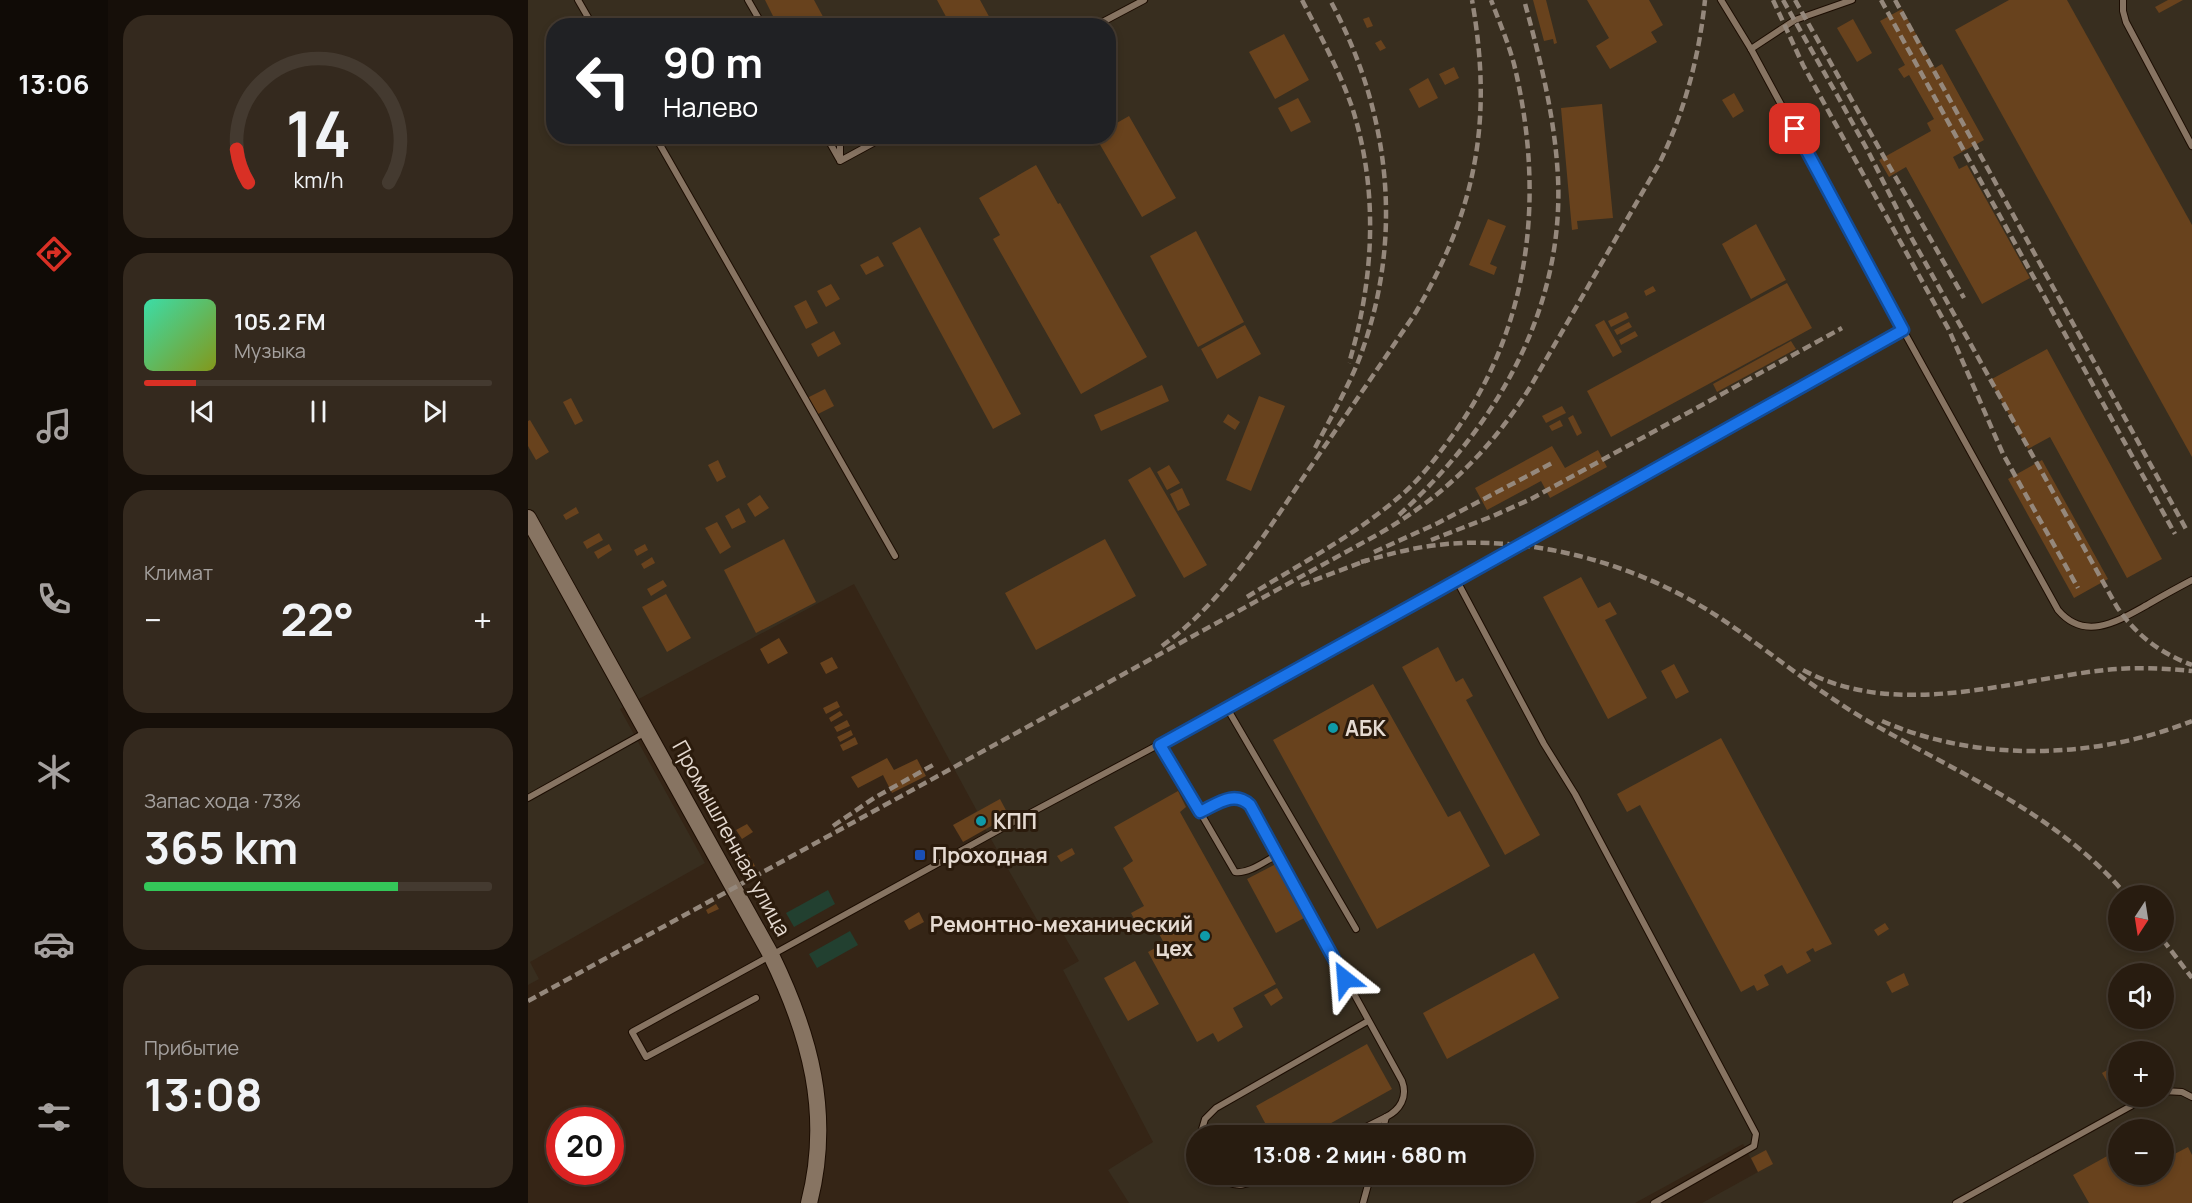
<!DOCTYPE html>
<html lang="ru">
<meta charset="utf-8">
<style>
body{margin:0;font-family:Manrope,sans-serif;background:#34291e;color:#f1f3f6;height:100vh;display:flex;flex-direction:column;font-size:22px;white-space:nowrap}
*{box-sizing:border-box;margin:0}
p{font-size:20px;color:#a5a19f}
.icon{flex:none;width:33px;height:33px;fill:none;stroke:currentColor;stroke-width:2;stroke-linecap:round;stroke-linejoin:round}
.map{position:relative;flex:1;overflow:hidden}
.side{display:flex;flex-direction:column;gap:15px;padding:15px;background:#160f09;width:420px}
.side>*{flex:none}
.top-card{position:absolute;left:18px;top:18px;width:570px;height:126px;border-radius:24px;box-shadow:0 3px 9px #0003,0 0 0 2px #443a30;background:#202124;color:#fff;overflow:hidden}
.needle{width:39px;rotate:192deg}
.buttons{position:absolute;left:1580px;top:885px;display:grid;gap:12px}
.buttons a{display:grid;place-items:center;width:66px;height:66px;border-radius:50%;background:#281c10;box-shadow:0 3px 9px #0003,0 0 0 2px #443a30;font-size:30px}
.speed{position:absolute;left:18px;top:1107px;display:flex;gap:12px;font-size:30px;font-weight:700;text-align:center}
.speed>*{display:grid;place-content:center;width:78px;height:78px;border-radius:50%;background:#281c10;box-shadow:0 3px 9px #0003,0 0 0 2px #443a30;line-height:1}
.speed .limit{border:9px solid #d22;background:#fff;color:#111}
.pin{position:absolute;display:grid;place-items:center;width:51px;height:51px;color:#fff;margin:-26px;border-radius:12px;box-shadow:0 3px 9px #0006}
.me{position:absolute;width:66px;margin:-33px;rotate:332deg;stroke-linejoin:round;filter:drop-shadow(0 0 4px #0008)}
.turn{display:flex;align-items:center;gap:21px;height:126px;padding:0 18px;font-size:27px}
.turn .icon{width:78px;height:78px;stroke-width:2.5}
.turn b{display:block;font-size:42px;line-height:51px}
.big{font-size:45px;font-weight:700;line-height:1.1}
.side .card{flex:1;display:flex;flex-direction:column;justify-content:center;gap:9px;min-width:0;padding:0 21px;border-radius:24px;background:#34291e}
.side .dial{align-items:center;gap:0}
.dial svg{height:156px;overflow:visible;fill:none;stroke:#443a30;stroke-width:7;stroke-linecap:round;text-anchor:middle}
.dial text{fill:#f1f3f6;stroke:none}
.song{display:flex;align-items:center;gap:18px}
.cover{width:72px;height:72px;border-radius:9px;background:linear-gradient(135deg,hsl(160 70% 55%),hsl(70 70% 35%))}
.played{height:6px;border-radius:3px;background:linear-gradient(90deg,#d93025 15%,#443a30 15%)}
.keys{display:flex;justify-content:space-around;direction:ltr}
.heat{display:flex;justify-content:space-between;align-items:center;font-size:33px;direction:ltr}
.charge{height:9px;border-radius:4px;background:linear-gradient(90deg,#34c759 73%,#443a30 0)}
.trip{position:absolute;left:658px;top:1125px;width:348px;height:60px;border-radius:30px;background:#281c10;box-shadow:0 3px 9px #0003,0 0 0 2px #443a30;font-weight:700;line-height:60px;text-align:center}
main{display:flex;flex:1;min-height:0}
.dock{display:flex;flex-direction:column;width:108px;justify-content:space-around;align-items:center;background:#100b06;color:#a5a19f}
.dock .icon{width:42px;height:42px}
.dock .active{color:#d93025}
.dock b{font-size:27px;color:#f1f3f6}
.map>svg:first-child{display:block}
</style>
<main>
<nav class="dock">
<b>13:06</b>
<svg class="icon active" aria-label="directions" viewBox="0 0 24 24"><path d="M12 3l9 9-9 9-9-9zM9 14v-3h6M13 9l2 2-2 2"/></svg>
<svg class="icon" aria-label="music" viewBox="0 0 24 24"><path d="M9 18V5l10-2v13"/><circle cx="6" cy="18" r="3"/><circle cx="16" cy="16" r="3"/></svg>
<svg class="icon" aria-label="phone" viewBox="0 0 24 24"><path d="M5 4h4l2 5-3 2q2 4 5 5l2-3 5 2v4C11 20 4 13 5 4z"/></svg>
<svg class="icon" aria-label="climate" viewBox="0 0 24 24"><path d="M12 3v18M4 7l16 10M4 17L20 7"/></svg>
<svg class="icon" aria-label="car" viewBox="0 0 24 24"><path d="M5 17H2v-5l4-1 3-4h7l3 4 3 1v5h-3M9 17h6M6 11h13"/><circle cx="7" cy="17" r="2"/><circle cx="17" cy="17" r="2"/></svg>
<svg class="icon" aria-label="filters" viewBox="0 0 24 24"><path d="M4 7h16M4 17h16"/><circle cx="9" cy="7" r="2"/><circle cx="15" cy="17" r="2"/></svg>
</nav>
<section class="side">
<div class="card dial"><svg viewBox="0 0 100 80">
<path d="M14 69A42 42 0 1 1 86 69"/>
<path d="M14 69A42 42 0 0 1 8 52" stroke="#d93025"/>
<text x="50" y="56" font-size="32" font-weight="700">14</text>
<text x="50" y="72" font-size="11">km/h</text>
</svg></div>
<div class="card">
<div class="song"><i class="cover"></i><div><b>105.2 FM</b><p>Музыка</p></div></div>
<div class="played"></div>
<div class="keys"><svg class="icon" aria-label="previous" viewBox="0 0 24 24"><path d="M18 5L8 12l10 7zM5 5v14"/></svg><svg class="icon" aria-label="pause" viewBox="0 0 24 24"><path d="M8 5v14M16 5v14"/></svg><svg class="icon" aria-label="next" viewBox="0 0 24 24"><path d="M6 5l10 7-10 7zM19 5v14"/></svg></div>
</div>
<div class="card"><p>Климат</p>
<div class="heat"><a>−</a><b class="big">22°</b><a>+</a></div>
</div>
<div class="card"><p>Запас хода · 73%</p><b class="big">365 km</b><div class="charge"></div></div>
<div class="card"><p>Прибытие</p><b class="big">13:08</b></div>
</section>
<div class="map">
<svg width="1664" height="1203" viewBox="0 0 1664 1203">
<rect width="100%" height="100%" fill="#352516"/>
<path fill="#382e1f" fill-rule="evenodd" d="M0,0H1664V1203H1174L1230,1172L1215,1144L1107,1203H601L580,1170L625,1142L535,970L551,961L530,925L516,932L455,825L434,836L427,824L449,811L326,584L92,709L177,863L2,962L11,979L0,985ZM26,26H580V136H26ZM1590,896H1635V940H1590ZM1590,974H1635V1018H1590ZM1590,1052H1635V1096H1590ZM1590,1130H1635V1174H1590ZM669,1136H996V1174H669Z"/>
<g fill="#224030">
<polygon points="300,890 307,904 266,927 258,913"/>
<polygon points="322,931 330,945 289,968 281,954"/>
</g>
<g fill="#68421d">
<polygon points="237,0 286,0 300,26 250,26"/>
<polygon points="409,0 452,0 464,22 458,26 423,26"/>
<polygon points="1005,0 1018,0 1029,43 1026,44 1025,39 1016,41"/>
<polygon points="1059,0 1121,0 1135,25 1123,32 1129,42 1082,69 1068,46 1081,38"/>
<polygon points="1481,0 1539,0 1664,225 1664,457 1427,30"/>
<polygon points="1640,0 1655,0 1631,13 1627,7"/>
<polygon points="1374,9 1407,68 1414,64 1456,140 1425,157 1431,169 1439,165 1502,278 1454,304 1378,167 1361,177 1351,160 1403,131 1399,123 1406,119 1381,75 1376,78 1370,69 1377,65 1352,21"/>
<polygon points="841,17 845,26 839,28 835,19"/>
<polygon points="1325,19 1344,53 1329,62 1309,28"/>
<polygon points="756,34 781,80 747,99 721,52"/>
<polygon points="853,40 858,48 852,51 847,43"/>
<polygon points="926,67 931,78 917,85 911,74"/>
<polygon points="900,78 910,98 891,108 881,89"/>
<polygon points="1206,93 1216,111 1205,118 1194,100"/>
<polygon points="770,98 783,122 763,132 750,108"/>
<polygon points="1074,104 1085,218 1049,221 1050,229 1044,230 1033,108"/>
<polygon points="601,116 648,198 614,217 567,136 580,136 580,128"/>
<polygon points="508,165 530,204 532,203 619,357 553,394 465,239 472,235 451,198"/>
<polygon points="960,219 978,226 962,264 969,267 966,275 941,265"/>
<polygon points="1228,224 1258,280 1223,299 1194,244"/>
<polygon points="392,227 493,414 465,429 364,243"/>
<polygon points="668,231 716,322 670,347 622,256"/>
<polygon points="350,256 356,266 338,275 332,265"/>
<polygon points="1259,283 1284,328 1083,437 1059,391"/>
<polygon points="303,284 312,299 298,307 289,291"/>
<polygon points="1125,286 1128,291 1118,296 1116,291"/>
<polygon points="278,300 290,323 278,329 266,306"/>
<polygon points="1098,312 1101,318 1083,327 1080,321"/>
<polygon points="1076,320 1094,352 1085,357 1067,325"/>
<polygon points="1101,322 1104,327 1089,335 1086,330"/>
<polygon points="717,325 733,354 689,379 673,349"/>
<polygon points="306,331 313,344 290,357 283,344"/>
<polygon points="1107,331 1110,336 1093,345 1091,340"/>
<polygon points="1263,341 1268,349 1189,392 1185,384"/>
<polygon points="1519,349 1634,559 1599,578 1522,437 1500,449 1462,380"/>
<polygon points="634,385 641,401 573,431 566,415"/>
<polygon points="297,389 306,406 288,415 279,398"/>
<polygon points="731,396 757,406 723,491 698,480"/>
<polygon points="43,398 55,421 47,425 35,402"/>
<polygon points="1034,406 1038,413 1018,423 1014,416"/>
<polygon points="700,414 712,422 707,430 695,422"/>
<polygon points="1045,415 1054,433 1049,436 1040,418"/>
<polygon points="2,420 21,452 8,460 0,446 0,421"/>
<polygon points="1032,420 1035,426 1024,431 1021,426"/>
<polygon points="1024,446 1037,468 1070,450 1079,467 1022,498 1013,481 959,510 947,488"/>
<polygon points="190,460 198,477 189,482 180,465"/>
<polygon points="1514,460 1580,579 1546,598 1480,479"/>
<polygon points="641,465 652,483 639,490 629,472"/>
<polygon points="622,467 679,565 656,578 600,480"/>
<polygon points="654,488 662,505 650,511 642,494"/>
<polygon points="232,495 241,508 227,517 219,504"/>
<polygon points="48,507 51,513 38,520 35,515"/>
<polygon points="211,508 218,522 204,529 197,516"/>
<polygon points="189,522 203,547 192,554 177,528"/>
<polygon points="71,533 75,540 59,549 55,542"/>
<polygon points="256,539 288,602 228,633 196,570"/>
<polygon points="577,539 608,596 508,650 477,593"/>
<polygon points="81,544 84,550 70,559 66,552"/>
<polygon points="117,544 120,550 109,556 106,550"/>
<polygon points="124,557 127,563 116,569 113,564"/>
<polygon points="1053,577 1070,608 1082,602 1089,614 1077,620 1119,698 1080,719 1015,597"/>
<polygon points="135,580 139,586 123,596 119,589"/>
<polygon points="138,594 163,638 139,652 114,607"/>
<polygon points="251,638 260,653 240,664 232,649"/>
<polygon points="910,647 928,682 935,678 945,696 938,700 1012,835 977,855 874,667"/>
<polygon points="304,657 310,668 298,674 292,663"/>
<polygon points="1146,664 1161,692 1148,699 1133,671"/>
<polygon points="845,684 920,817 932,811 962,866 849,929 745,740"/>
<polygon points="309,701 312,707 298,714 295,708"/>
<polygon points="312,711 315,715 303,722 301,718"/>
<polygon points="319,720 322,726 309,732 306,727"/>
<polygon points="323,730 325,735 312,742 309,737"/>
<polygon points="327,737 330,744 315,751 312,745"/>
<polygon points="1193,738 1304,944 1287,952 1285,948 1278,952 1283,961 1259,974 1254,965 1236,975 1241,985 1229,991 1226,985 1213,992 1112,805 1099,812 1089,794"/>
<polygon points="359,758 366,770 389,759 398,776 364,793 355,775 330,788 323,777"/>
<polygon points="650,791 658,807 652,812 748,984 705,1008 715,1027 690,1042 685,1033 669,1042 620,952 636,943 624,921 611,928 603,913 616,906 595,868 605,861 586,827"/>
<polygon points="472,799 481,816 435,842 425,825"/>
<polygon points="219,824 225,832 214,839 208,830"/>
<polygon points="544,848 547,854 533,862 529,856"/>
<polygon points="219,852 227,866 219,870 211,856"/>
<polygon points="748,864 776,918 748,933 719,879"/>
<polygon points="188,904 191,909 180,914 178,910"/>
<polygon points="391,912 396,922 381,930 376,921"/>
<polygon points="1357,923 1361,929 1350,936 1346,930"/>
<polygon points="1006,953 1031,998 919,1059 895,1013"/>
<polygon points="607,961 631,1004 600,1021 576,978"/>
<polygon points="1376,973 1381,985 1364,993 1358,982"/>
<polygon points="749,988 755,998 743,1006 736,995"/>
<polygon points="839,1044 864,1089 780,1136 744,1136 728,1106"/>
<polygon points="1590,1064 1590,1080 1581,1085 1574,1073"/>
<polygon points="1660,1147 1664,1155 1664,1203 1561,1203 1545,1175 1590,1150 1590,1174 1635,1174 1635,1160"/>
<polygon points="1238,1150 1245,1164 1230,1172 1223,1158"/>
</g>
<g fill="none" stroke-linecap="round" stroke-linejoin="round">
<defs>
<g id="lane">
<polyline points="50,0 65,26"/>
<polyline points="220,0 235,26"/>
<path d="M1193,0L1223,49L1375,330L1530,610C1557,642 1590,621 1619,605C1634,596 1649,588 1664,580"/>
<polyline points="1595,0 1595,11 1598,22 1664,146"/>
<polyline points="567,26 616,0"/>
<polyline points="1223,49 1267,20 1324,0"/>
<polyline points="127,136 367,556"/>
<polyline points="298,136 311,159"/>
<polyline points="312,136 312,161 358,136"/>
<polyline points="929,581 1016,744 1047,794 1228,1134 1226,1146 1126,1203"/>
<polyline points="699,708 828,929"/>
<path d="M631,745L672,812C689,804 705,791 722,805L874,1081C880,1097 872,1110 858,1117L853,1136"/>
<polyline points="0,798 118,732"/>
<path d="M672,812L707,872C721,874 737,861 749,855"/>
<polyline points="228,998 118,1057 104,1032 467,832 699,708 1375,330"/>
<polyline points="1635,1091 1654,1092 1664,1097"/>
<polyline points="672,1136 677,1119 688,1108 840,1021"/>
<polyline points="820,1136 858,1117"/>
<path d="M689,1174C706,1192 723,1184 741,1174"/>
<polyline points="835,1203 843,1174"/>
<polyline points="1428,1203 1621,1096"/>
</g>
<path id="secondary" d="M0,518L243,955C282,1035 304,1114 281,1203"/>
</defs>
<use href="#lane" stroke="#1c0d02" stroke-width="8"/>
<use href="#secondary" stroke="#1c0d02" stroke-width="18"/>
<use href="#lane" stroke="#877462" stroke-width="6"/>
<use href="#secondary" stroke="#877462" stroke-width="16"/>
<g stroke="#95887c" stroke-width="4.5" stroke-dasharray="9 4.5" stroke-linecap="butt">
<path d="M774,0C792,35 811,70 824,107C851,191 846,280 821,363"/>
<polyline points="1245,0 1275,65 1421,330 1475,454 1550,588"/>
<path d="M1255,0L1309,95L1340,151L1383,237L1589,607C1608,635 1632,653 1664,665"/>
<polyline points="1267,0 1436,298"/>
<polyline points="1353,0 1647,534"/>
<polyline points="1367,0 1658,529"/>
<path d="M787,448C802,419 818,391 830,362C877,241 863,113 802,0"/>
<path d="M871,515C967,428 1036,311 1030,178C1027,117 1012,58 996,0"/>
<polyline points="903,540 965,516 1003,499 1314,328"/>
<polyline points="846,552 910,523 1026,462"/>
<path d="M833,562C858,555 883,548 909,545C1003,534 1110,564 1189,616C1242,651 1290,693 1345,724C1434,775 1531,815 1599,896"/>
<polyline points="773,585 840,560"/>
<path d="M719,597C770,565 826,536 871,497C893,479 910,455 927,432C1004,323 1017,192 986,64C980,42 971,21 963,0"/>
<path d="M634,646C696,601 735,537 777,475C814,421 851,367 888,312C949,208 965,119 944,0"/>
<path d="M1275,670C1368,720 1478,681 1577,670C1606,667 1635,668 1664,671"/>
<path d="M1354,721C1449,763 1569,759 1664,721"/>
<polyline points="305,826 346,798 405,765"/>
<polyline points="1635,940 1664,978"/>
<path d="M0,1001L847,536C913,499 961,452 1001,389L1132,162C1157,110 1171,57 1177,0"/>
</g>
</g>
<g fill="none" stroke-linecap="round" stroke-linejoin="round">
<defs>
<path id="route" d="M817,979L722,805C706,790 689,804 672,812L632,745L908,592L1375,330L1267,129"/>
</defs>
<use href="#route" stroke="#114b97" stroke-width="15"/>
<use href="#route" stroke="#1a73e8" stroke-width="10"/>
</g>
<g fill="#0f9aa8" stroke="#2b1b0c" stroke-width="2">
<circle cx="805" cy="728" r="6"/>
<circle cx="453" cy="821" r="6"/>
<circle cx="677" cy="936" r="6"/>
</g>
<rect fill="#1a4fb4" stroke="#2b1b0c" stroke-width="2" x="386" y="849" width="12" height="12" rx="3"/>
<g text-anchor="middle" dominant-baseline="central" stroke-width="6" stroke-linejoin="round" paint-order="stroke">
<g font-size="21" font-weight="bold" fill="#e5dad1" stroke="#2b1b0c" text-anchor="start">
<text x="817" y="728">АБК</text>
<text x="465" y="821">КПП</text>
<text x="404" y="855">Проходная</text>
<text x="665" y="924" text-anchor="end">Ремонтно-механический<tspan x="665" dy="24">цех</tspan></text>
</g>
<g font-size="21" fill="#e5dad1" stroke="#2b1b0c">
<text transform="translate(204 838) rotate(61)">Промышленная улица</text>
</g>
</g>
</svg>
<div class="buttons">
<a><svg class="needle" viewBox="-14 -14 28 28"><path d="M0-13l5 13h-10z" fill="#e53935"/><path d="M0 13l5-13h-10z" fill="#a5a19f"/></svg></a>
<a><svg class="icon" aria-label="sound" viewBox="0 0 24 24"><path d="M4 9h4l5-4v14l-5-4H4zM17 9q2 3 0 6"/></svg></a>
<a>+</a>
<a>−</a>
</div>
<div class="speed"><div class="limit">20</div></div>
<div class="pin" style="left:1267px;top:129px;background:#d93025"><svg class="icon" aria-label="arrive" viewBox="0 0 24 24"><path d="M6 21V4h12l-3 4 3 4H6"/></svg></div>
<svg class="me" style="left:817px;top:979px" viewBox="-20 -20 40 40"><path d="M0-17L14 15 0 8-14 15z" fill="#1a73e8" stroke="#fff" stroke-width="4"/></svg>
<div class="trip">13:08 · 2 мин · 680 m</div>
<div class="top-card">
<div class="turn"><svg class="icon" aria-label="left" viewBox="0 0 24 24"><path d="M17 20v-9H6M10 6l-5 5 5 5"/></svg><div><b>90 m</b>Налево</div></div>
</div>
</div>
</main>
